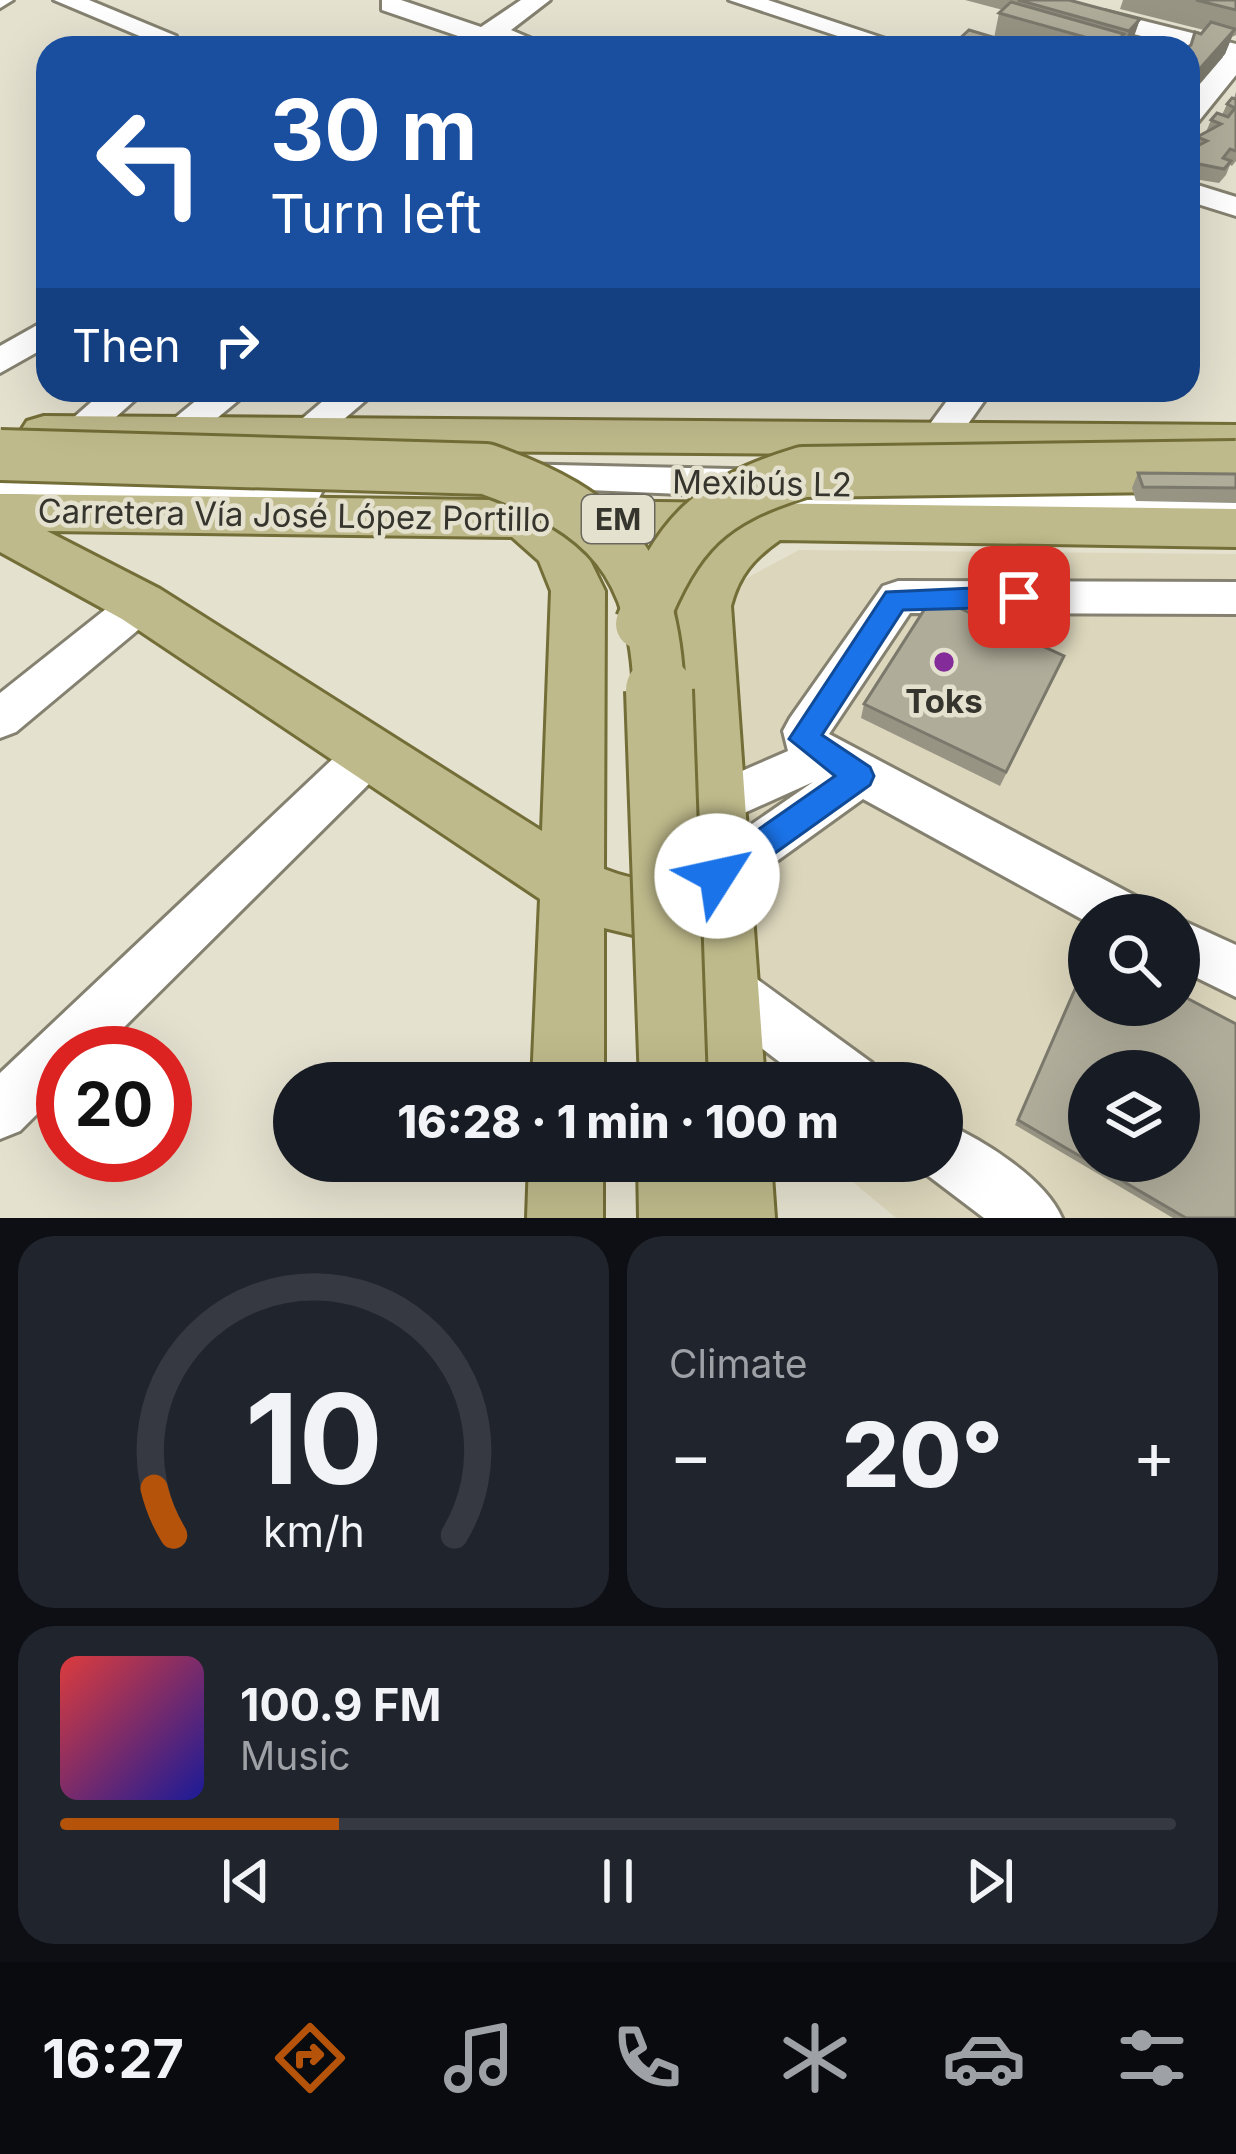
<!DOCTYPE html>
<meta charset="utf-8">
<style>
body{margin:0;font-family:Inter,sans-serif;background:#20242c;color:#f1f3f6;height:100vh;display:flex;flex-direction:column;font-size:45px;white-space:nowrap}
*{box-sizing:border-box;margin:0}
p{font-size:39px;color:#9ea1a6}
.icon{flex:none;width:66px;height:66px;fill:none;stroke:currentColor;stroke-width:2;stroke-linecap:round;stroke-linejoin:round}
.map{position:relative;height:1218px;overflow:hidden}
.drawer{display:flex;flex-direction:column;gap:18px;padding:18px;background:#0d0f14;flex:1}
.drawer>*{flex:none}
.hud{position:absolute;left:36px;top:36px;width:1164px;height:366px;border-radius:36px;box-shadow:0 12px 48px #0002;background:#1a4fa0;color:#fff;overflow:hidden}
.tools{position:absolute;left:1068px;top:894px;display:grid;gap:24px}
.tools a{display:grid;place-items:center;width:132px;height:132px;border-radius:50%;background:#171b24;box-shadow:0 12px 48px #0002;font-size:60px}
.speed{position:absolute;left:36px;top:1026px;display:flex;gap:24px;font-size:60px;font-weight:700;text-align:center}
.speed>*{display:grid;place-content:center;width:156px;height:156px;border-radius:50%;background:#171b24;box-shadow:0 12px 48px #0002;line-height:1}
.speed .limit{border:18px solid #d22;background:#fff;color:#111}
.pin{position:absolute;display:grid;place-items:center;width:102px;height:102px;color:#fff;margin:-51px;border-radius:24px;box-shadow:0 6px 18px #0006}
.me{position:absolute;width:132px;margin:-66px;rotate:55deg;stroke-linejoin:round;filter:drop-shadow(0 0 9px #0008)}
.turn{display:flex;align-items:center;gap:42px;height:252px;padding:0 36px;font-size:54px}
.turn .icon{width:156px;height:156px;stroke-width:2.5}
.turn b{display:block;font-size:84px;line-height:102px}
.then{display:flex;align-items:center;height:114px;padding:0 36px;background:#0003;gap:24px;font-size:45px}
.big{font-size:90px;font-weight:800;line-height:1.1}
.drawer .widget{flex:1;display:flex;flex-direction:column;justify-content:center;gap:18px;min-width:0;padding:0 42px;border-radius:36px;background:#20242c}
.drawer .dial{align-items:center;gap:0}
.dial svg{height:312px;overflow:visible;fill:none;stroke:#363941;stroke-width:7;stroke-linecap:round;text-anchor:middle}
.dial text{fill:#f1f3f6;stroke:none}
.song{display:flex;align-items:center;gap:36px}
.cover{width:144px;height:144px;border-radius:18px;background:linear-gradient(135deg,hsl(0 70% 55%),hsl(240 70% 35%))}
.played{height:12px;border-radius:6px;background:linear-gradient(90deg,#b45309 25%,#363941 25%)}
.keys{display:flex;justify-content:space-around;direction:ltr}
.heat{display:flex;justify-content:space-between;align-items:center;font-size:66px;direction:ltr}
.drawer .tiles{flex:1;display:grid;gap:18px;grid-template-columns:1fr 1fr}
.widget:last-child{grid-column:span 2}
.trip{position:absolute;left:273px;top:1062px;width:690px;height:120px;border-radius:60px;background:#171b24;box-shadow:0 12px 48px #0002;font-weight:800;line-height:120px;text-align:center}
.dock{display:flex;height:192px;justify-content:space-around;align-items:center;background:#090b0e;color:#9ea1a6}
.dock .icon{width:84px;height:84px}
.dock .selected{color:#b45309}
.dock b{font-size:54px;color:#f1f3f6}
.map>svg:first-child{display:block}
</style>
<div class="map">
<svg width="1236" height="1218" viewBox="0 0 1236 1218">
<rect width="100%" height="100%" fill="#e5e1cf"/>
<path fill="#dcd6bc" fill-rule="evenodd" d="M799,550L1236,554V1218H896L828,1161H942V1083H764L714,624L745,579ZM1089,915H1179V1005H1089ZM1089,1071H1179V1161H1089Z"/>
<g fill="none" stroke-linecap="round" stroke-linejoin="round">
<defs>
<g id="minor">
<polygon points="0,0 13,0 0,8"/>
<polygon points="54,0 89,0 176,36 172,42 154,42"/>
<polygon points="382,0 401,0 481,27 521,0 550,0 511,30 553,48 514,48 494,41 484,48 454,48 464,38 382,10"/>
<polygon points="729,0 768,0 898,43 874,48"/>
<polygon points="1104,11 1236,44 1236,75 1198,122 1188,124 1188,98 1223,57 1095,24 1095,14"/>
<polygon points="1188,182 1236,197 1236,216 1188,201"/>
<polygon points="48,319 48,346 0,373 0,346"/>
<polygon points="105,390 146,390 88,442 62,442 56,433"/>
<polygon points="209,390 251,390 187,443 161,443 155,434"/>
<polygon points="336,390 378,390 316,443 290,443 284,434"/>
<polygon points="955,390 992,390 951,448 925,448 919,439"/>
<polygon points="511,464 773,470 787,474 792,485 1236,494 1236,522 745,512 731,508 727,496 497,486 492,477 497,468"/>
<polygon points="0,468 305,474 319,478 324,488 319,498 305,502 0,494"/>
<polygon points="898,581 1236,582 1236,614 910,613 829,734 1141,899 1148,915 1089,915 1089,923 863,799 734,892 717,898 700,892 692,876 700,860 813,782 713,827 696,821 689,806 696,791 788,751 783,731 790,718 883,586"/>
<polygon points="141,588 156,593 162,604 156,615 16,732 0,738 0,693 126,593"/>
<polygon points="372,732 388,737 395,751 388,765 98,1053 63,1053 63,1088 20,1131 0,1139 0,1073 356,737"/>
<polygon points="1179,919 1236,945 1236,997 1179,969"/>
<polygon points="724,962 743,969 872,1063 880,1083 807,1083 705,1005 698,987 705,969"/>
<path d="M942,1122C982,1139 1045,1178 1062,1218H984L922,1171L918,1161H942Z"/>
</g>
<g id="major">
<polygon points="44,416 1236,425 1236,457 44,448 27,443 20,432 27,421"/>
<path d="M0,494L1236,509V547L780,540C754,558 739,575 731,606L765,1083H693L688,931L650,939L604,928V1083H532L540,899L122,619L0,552ZM47,531L512,537L539,561L551,591L542,831L160,589ZM579,538L712,540L687,578L677,606L686,865C663,887 632,880 604,869L605,591Z"/>
<polygon points="529,1161 603,1161 603,1218 527,1218"/>
<polygon points="638,1161 771,1161 775,1218 639,1218"/>
</g>
</defs>
<use href="#minor" stroke="#858170" stroke-width="6"/>
<use href="#major" stroke="#736d37" stroke-width="6"/>
<use href="#minor" fill="#fff" fill-rule="evenodd"/>
<use href="#major" fill="#bfba8b" fill-rule="evenodd"/>
<defs>
<g id="major-bridge-far1">
<path d="M0,455L486,469C608,512 654,563 659,693"/>
<path d="M641,624C678,533 708,501 803,472L1236,466"/>
</g>
<polyline id="major-bridge" points="659,690 673,1083"/>
</defs>
<use href="#major-bridge-far1" stroke="#736d37" stroke-width="56" stroke-linecap="butt"/>
<use href="#major-bridge" stroke="#736d37" stroke-width="72" stroke-linecap="butt"/>
<use href="#major-bridge-far1" stroke="#bfba8b" stroke-width="50"/>
<use href="#major-bridge" stroke="#bfba8b" stroke-width="66"/>
</g>
<g fill="#979484">
<polygon points="965,0 1069,0 1140,19 1131,45 1129,48 954,48 956,42 994,38 999,13 1003,10"/>
<polygon points="1123,0 1236,0 1236,35 1232,37 1225,54 1188,97 1188,48 1204,30 1120,9"/>
<polygon points="1236,92 1236,161 1232,166 1230,165 1226,175 1219,183 1188,178 1188,151 1192,149 1197,137 1206,132 1211,120 1222,115 1227,104 1234,98"/>
<polygon points="1138,473 1236,474 1236,503 1136,501 1132,488"/>
<polygon points="1058,670 1000,786 861,718 864,704"/>
<polygon points="1089,954 1089,1005 1236,1218 1173,1218 1015,1125"/>
</g>
<g fill="#7b786c">
<polygon points="1140,19 1131,45 1129,48 1123,48 1129,31"/>
<polygon points="1235,29 1225,54 1188,97 1188,82"/>
<polygon points="1124,34 1120,48 1112,48 1113,45"/>
</g>
<g fill="#b0ac9a" stroke="#7b786c" stroke-width="3" fill-rule="evenodd">
<polygon points="1018,0 1069,0 1140,19 1129,31"/>
<polygon points="1196,0 1236,0 1236,10"/>
<polygon points="1011,2 1124,34 1113,45 999,13"/>
<polygon points="1211,22 1235,29 1188,82 1188,48 1186,48 1191,45 1195,32 1201,34"/>
<polygon points="969,30 1030,48 976,48 956,42"/>
<polygon points="1232,98 1236,99 1236,151 1230,149 1223,158 1231,161 1224,169 1189,162 1193,158 1188,156 1188,151 1207,141 1197,137 1221,124 1211,120 1217,113 1228,117 1235,108 1227,104"/>
<polygon points="1138,473 1236,474 1236,488 1143,487"/>
<polygon points="933,596 1064,656 1006,772 864,704"/>
<path d="M1089,957V1005H1179V994L1236,1024V1218H1186L1018,1120ZM1089,1071H1179V1161H1089Z"/>
</g>
<polygon fill="#1a73e8" stroke="#114b97" stroke-width="3" points="1019,586 1032,597 1019,607 903,610 822,735 870,767 874,776 870,785 729,886 717,891 706,886 701,876 706,866 835,776 789,739 886,592"/>
<circle fill="#842d9a" stroke="#e5e1cf" stroke-width="4.5" cx="944" cy="662" r="12"/>
<g text-anchor="middle" dominant-baseline="central" stroke-width="9" stroke-linejoin="round" paint-order="stroke">
<rect fill="#e5e1cf" stroke="#6a685e" stroke-width="3" x="582" y="495" width="72" height="48" rx="9"/>
<g font-size="30" font-weight="bold" fill="#35342d">
<text x="618" y="519">EM</text>
</g>
<g font-size="33" fill="#35342d" stroke="#e5e1cf">
<text transform="translate(762 483) rotate(1)">Mexibús L2</text>
<text transform="translate(294 515) rotate(1)">Carretera Vía José López Portillo</text>
</g>
<g font-size="33" font-weight="bold" fill="#35342d" stroke="#e5e1cf">
<text x="944" y="701">Toks</text>
</g>
</g>
</svg>
<div class="tools">
<a><svg class="icon" aria-label="search" viewBox="0 0 24 24"><circle cx="10" cy="10" r="6"/><path d="M15 15l6 6"/></svg></a>
<a><svg class="icon" aria-label="layers" viewBox="0 0 24 24"><path d="M12 4l9 5-9 5-9-5zM3 14l9 5 9-5"/></svg></a>
</div>
<div class="speed"><div class="limit">20</div></div>
<div class="pin" style="left:1019px;top:597px;background:#d93025"><svg class="icon" aria-label="arrive" viewBox="0 0 24 24"><path d="M6 21V4h12l-3 4 3 4H6"/></svg></div>
<svg class="me" style="left:717px;top:876px" viewBox="-20 -20 40 40"><circle r="19" fill="#fff"/><path d="M0-13L10 11 0 6-10 11z" fill="#1a73e8"/></svg>
<div class="trip">16:28 · 1 min · 100 m</div>
<div class="hud">
<div class="turn"><svg class="icon" aria-label="left" viewBox="0 0 24 24"><path d="M17 20v-9H6M10 6l-5 5 5 5"/></svg><div><b>30 m</b>Turn left</div></div>
<div class="then">Then<svg class="icon" aria-label="right" viewBox="0 0 24 24"><path d="M7 20v-9h11M14 6l5 5-5 5"/></svg></div>
</div>
</div>
<section class="drawer">
<div class="tiles">
<div class="widget dial"><svg viewBox="0 0 100 80">
<path d="M14 69A42 42 0 1 1 86 69"/>
<path d="M14 69A42 42 0 0 1 9 57" stroke="#b45309"/>
<text x="50" y="56" font-size="32" font-weight="700">10</text>
<text x="50" y="72" font-size="11">km/h</text>
</svg></div>
<div class="widget"><p>Climate</p>
<div class="heat"><a>−</a><b class="big">20°</b><a>+</a></div>
</div>
<div class="widget">
<div class="song"><i class="cover"></i><div><b>100.9 FM</b><p>Music</p></div></div>
<div class="played"></div>
<div class="keys"><svg class="icon" aria-label="previous" viewBox="0 0 24 24"><path d="M18 5L8 12l10 7zM5 5v14"/></svg><svg class="icon" aria-label="pause" viewBox="0 0 24 24"><path d="M8 5v14M16 5v14"/></svg><svg class="icon" aria-label="next" viewBox="0 0 24 24"><path d="M6 5l10 7-10 7zM19 5v14"/></svg></div>
</div>
</div>
</section>
<nav class="dock">
<b>16:27</b>
<svg class="icon selected" aria-label="directions" viewBox="0 0 24 24"><path d="M12 3l9 9-9 9-9-9zM9 14v-3h6M13 9l2 2-2 2"/></svg>
<svg class="icon" aria-label="music" viewBox="0 0 24 24"><path d="M9 18V5l10-2v13"/><circle cx="6" cy="18" r="3"/><circle cx="16" cy="16" r="3"/></svg>
<svg class="icon" aria-label="phone" viewBox="0 0 24 24"><path d="M5 4h4l2 5-3 2q2 4 5 5l2-3 5 2v4C11 20 4 13 5 4z"/></svg>
<svg class="icon" aria-label="climate" viewBox="0 0 24 24"><path d="M12 3v18M4 7l16 10M4 17L20 7"/></svg>
<svg class="icon" aria-label="car" viewBox="0 0 24 24"><path d="M5 17H2v-5l4-1 3-4h7l3 4 3 1v5h-3M9 17h6M6 11h13"/><circle cx="7" cy="17" r="2"/><circle cx="17" cy="17" r="2"/></svg>
<svg class="icon" aria-label="filters" viewBox="0 0 24 24"><path d="M4 7h16M4 17h16"/><circle cx="9" cy="7" r="2"/><circle cx="15" cy="17" r="2"/></svg>
</nav>
